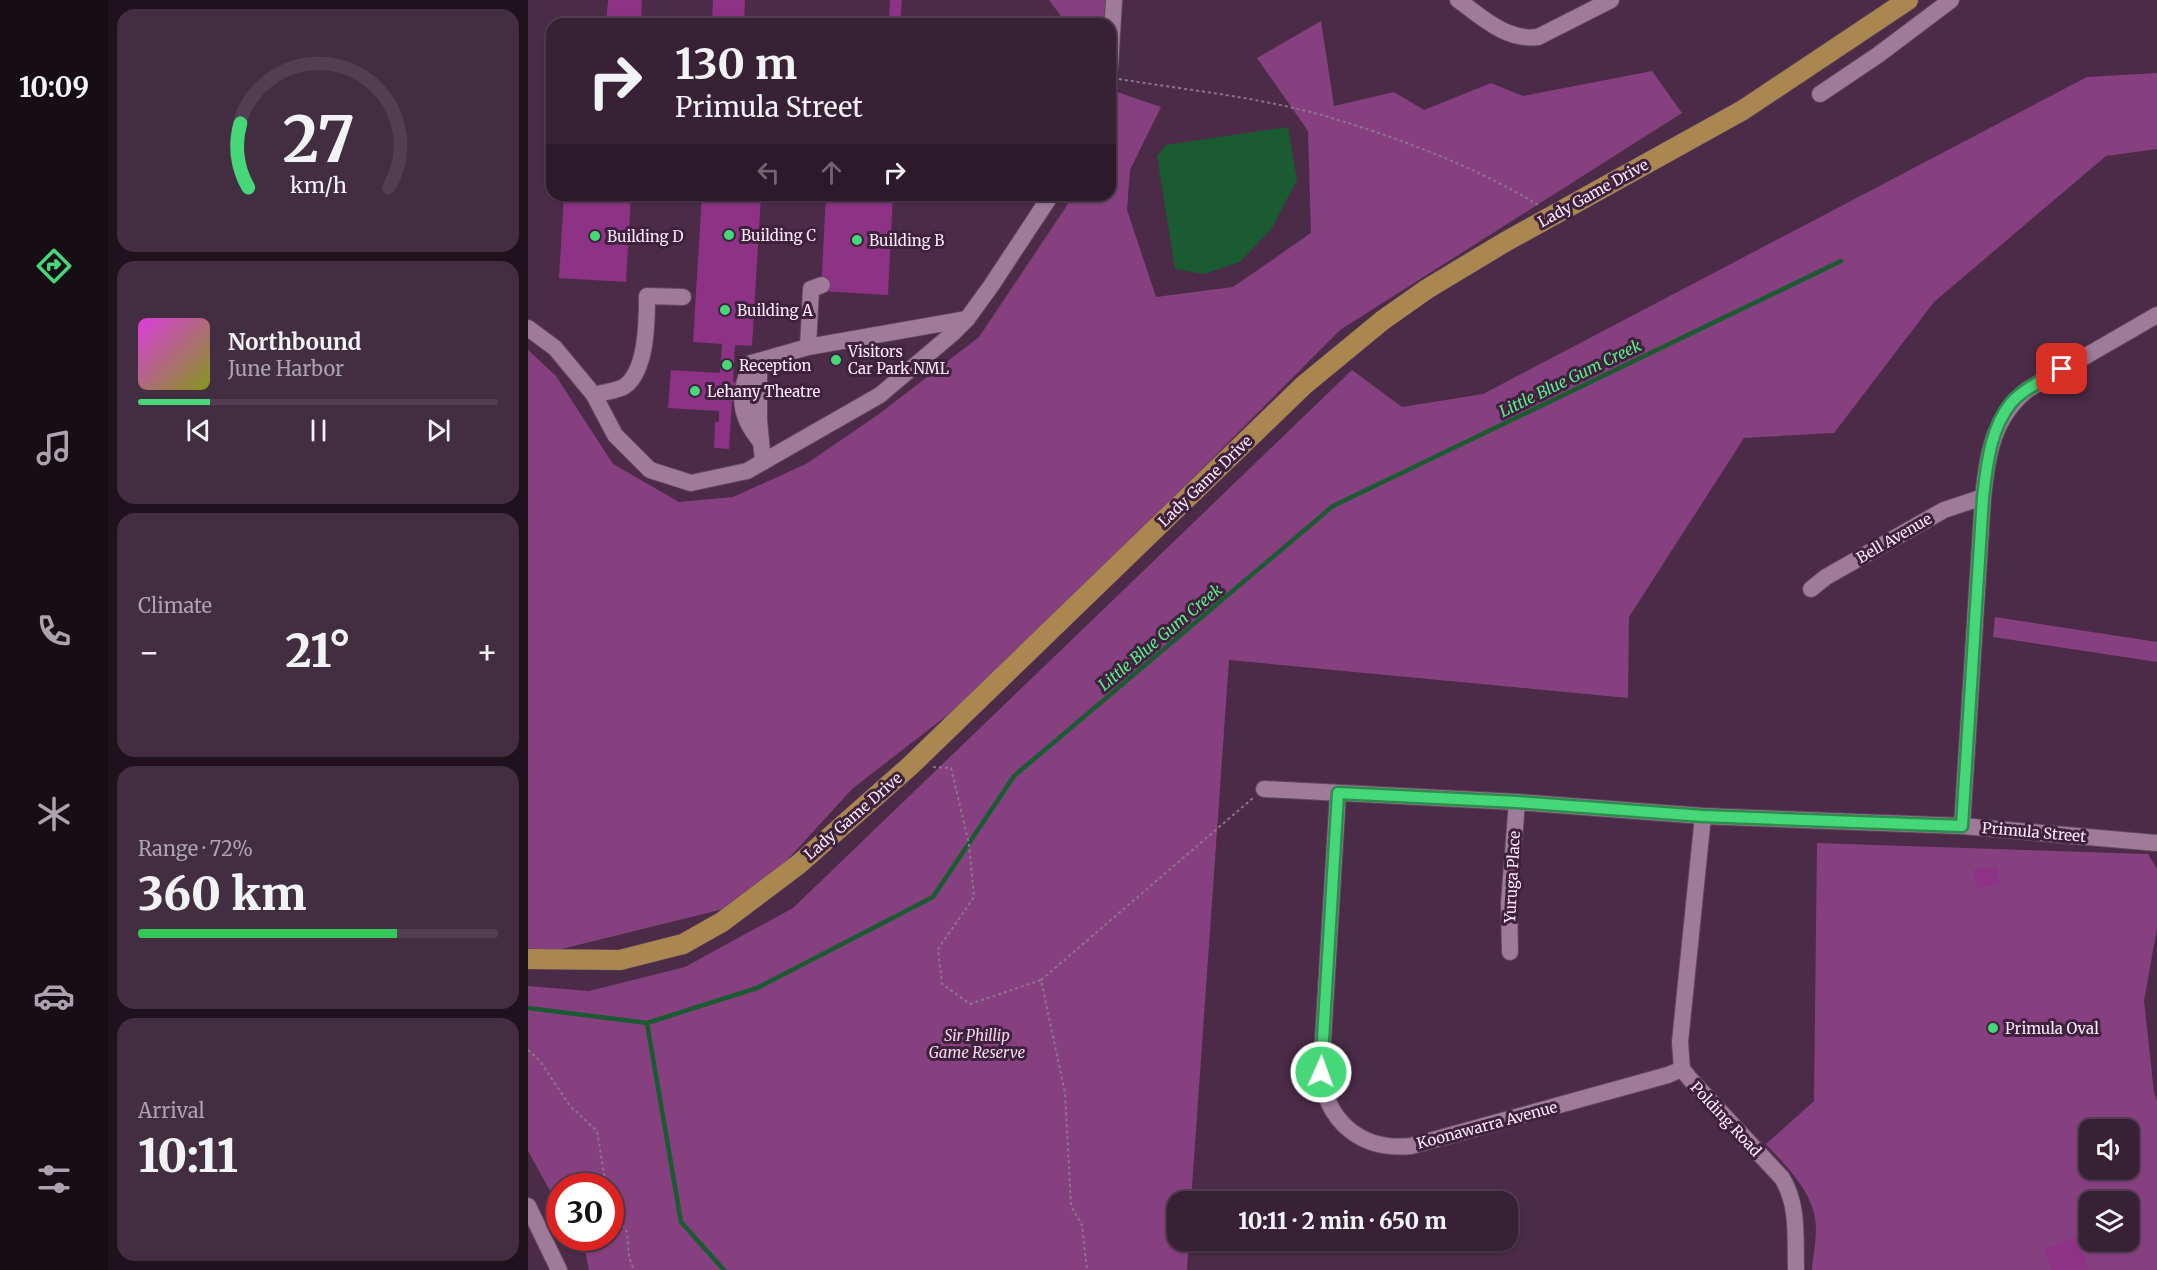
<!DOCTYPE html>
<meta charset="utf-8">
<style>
body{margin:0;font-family:Merriweather,serif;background:#432d41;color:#f1f3f6;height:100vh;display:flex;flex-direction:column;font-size:22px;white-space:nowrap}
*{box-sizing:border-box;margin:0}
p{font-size:20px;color:#aba3ad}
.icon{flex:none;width:33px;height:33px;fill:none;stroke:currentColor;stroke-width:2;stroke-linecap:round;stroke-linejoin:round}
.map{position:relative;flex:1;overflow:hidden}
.side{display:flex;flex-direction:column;gap:9px;padding:9px;background:#1f121d;width:420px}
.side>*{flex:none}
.guide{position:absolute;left:18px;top:18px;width:570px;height:183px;border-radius:18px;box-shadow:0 2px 4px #0004,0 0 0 2px #523e50;background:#382035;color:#f1f3f6;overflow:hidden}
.tools{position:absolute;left:1551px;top:1119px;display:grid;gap:12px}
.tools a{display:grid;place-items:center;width:60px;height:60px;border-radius:12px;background:#382035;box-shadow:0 2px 4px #0004,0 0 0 2px #523e50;font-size:30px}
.speed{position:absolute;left:18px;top:1173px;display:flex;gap:12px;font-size:30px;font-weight:700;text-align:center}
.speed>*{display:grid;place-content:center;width:78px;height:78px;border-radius:50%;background:#382035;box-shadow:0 2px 4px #0004,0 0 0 2px #523e50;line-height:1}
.speed .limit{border:9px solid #d22;background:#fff;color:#111}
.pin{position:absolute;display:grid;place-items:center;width:51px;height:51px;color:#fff;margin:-26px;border-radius:12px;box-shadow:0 3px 9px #0006}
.me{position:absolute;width:66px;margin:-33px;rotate:2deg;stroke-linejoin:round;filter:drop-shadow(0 0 4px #0008)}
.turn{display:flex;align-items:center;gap:21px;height:126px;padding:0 30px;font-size:27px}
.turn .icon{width:78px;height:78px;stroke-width:2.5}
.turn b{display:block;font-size:42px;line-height:51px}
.lanes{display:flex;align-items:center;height:57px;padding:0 30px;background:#0003;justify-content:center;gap:30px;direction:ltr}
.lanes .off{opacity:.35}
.big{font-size:45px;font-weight:800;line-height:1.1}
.side .tile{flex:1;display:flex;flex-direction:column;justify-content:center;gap:9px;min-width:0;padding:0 21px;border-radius:18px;background:#432d41}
.side .dial{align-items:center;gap:0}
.dial svg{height:156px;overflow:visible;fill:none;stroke:#523e50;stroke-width:7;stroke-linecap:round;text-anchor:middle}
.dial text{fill:#f1f3f6;stroke:none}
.song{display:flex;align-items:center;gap:18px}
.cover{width:72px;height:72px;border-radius:9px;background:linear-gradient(135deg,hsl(300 70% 55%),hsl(70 70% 35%))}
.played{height:6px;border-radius:3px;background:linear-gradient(90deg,#46d779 20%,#523e50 20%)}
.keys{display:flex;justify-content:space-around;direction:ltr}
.heat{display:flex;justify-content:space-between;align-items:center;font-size:33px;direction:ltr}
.charge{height:9px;border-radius:4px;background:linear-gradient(90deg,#34c759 72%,#523e50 0)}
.trip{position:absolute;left:639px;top:1191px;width:351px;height:60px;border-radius:18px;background:#382035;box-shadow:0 2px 4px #0004,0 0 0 2px #523e50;font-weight:800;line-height:60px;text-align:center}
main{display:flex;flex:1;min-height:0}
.dock{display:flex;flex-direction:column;width:108px;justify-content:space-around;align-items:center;background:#160d15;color:#aba3ad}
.dock .icon{width:42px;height:42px}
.dock .active{color:#46d779}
.dock b{font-size:27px;color:#f1f3f6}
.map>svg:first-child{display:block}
</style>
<main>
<nav class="dock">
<b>10:09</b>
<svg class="icon active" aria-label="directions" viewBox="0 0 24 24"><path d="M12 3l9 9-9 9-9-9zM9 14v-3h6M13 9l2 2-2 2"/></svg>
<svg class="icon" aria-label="music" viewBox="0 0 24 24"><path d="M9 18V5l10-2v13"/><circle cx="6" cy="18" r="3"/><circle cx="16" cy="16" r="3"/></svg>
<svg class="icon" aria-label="phone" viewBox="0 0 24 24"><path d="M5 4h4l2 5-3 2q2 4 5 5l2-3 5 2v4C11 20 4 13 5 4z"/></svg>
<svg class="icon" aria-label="climate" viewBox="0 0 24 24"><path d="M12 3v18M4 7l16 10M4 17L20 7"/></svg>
<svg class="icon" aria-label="car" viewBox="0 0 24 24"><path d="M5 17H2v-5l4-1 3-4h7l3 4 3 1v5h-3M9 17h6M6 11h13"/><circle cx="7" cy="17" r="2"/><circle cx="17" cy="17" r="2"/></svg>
<svg class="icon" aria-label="filters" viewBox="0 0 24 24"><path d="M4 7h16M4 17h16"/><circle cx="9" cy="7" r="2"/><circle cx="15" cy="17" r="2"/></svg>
</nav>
<section class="side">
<div class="tile dial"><svg viewBox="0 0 100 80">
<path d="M14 69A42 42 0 1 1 86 69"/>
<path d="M14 69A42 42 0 0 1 10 36" stroke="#46d779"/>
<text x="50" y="56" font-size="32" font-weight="700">27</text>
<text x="50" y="72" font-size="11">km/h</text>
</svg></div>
<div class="tile">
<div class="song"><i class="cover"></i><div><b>Northbound</b><p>June Harbor</p></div></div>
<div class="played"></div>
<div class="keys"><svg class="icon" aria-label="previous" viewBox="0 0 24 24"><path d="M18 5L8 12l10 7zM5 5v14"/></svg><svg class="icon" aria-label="pause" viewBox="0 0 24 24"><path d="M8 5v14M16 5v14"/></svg><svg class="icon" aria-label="next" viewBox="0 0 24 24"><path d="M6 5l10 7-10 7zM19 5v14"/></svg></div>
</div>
<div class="tile"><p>Climate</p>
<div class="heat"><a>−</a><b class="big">21°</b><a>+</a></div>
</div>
<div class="tile"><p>Range · 72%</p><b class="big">360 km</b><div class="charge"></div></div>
<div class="tile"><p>Arrival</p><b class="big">10:11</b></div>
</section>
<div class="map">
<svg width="1629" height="1270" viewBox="0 0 1629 1270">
<rect width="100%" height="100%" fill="#4b2b47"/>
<g fill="#86407f" fill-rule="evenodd">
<polygon points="521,0 596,0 567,24 539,24"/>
<polygon points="793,21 806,106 866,92 896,110 963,83 995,96 1124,71 1154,113 812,330 461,683 324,789 220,903 5,956 0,956 0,350 28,376 85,464 151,502 205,497 278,464 351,414 451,337 538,207 543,195 582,195 582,109 589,92 633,107 602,170 599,210 628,297 705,287 783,233 780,131 729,58"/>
<polygon points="1629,73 1629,149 1578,156 1406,302 1306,433 1216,438 1101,617 1100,698 701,660 663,1201 650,1202 650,1240 661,1241 659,1270 61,1270 58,1255 48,1238 82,1238 82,1186 32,1186 31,1207 0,1151 0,986 61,991 157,967 265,908 824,370 874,407 955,394 1559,77"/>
<polygon points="1467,617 1629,642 1629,662 1465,637"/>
<path d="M1289,843L1620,854L1629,869V928L1616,1001L1626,1092L1629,1101V1270H1284C1285,1254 1290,1234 1287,1218C1283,1190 1256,1164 1238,1144L1286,1101ZM1562,1130H1600V1168H1562ZM1562,1202H1600V1240H1562Z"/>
</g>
<polygon fill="#1a5b31" points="760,127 769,180 744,228 712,262 676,274 647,269 629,156 638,145"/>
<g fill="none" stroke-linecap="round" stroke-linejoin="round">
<g stroke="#1a5b31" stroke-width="4.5">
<polyline points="0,1008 119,1023 229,988 405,897 486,776 805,506 1313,261"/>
<polyline points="119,1023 153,1222 196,1270"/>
</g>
</g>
<g fill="#8d3285">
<polygon points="80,0 114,0 113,24 78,24"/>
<polygon points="185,0 217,0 216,24 184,24"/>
<polygon points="362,0 374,0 372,24 342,24 342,20 361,21"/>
<polygon points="36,195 103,195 98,282 31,278"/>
<polygon points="174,195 233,195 224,346 207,345 205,382 224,382 223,402 204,401 201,449 186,448 187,422 191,422 191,411 140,408 143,370 192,373 194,344 165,342"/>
<polygon points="298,195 365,195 360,295 293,291"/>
<polygon points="1469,866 1472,884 1449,888 1445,870"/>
<polygon points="1549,1237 1561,1270 1524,1270 1516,1249"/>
</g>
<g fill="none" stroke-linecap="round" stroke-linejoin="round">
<defs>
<g id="minor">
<path d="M930,0C954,17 978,41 1010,37L1083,0"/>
<polyline points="582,68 586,0"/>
<polyline points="1292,94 1350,55 1423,0"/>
<polyline points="0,328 27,348 66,395 87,435 122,470 163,483 219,471 352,395 424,334 439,319 463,286 523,195"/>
<polyline points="280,347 283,289 294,285"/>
<path d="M231,361L223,363C210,395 210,415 233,442"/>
<path d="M66,395C75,392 90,391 97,386C119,370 119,320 119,296L155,297"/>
<polyline points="235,462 231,420 231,361 280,347 439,319"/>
<polyline points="1283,589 1298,577 1416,510 1455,497"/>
<polyline points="736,789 989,802 1175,816 1434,826 1629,843"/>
<path d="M810,793L793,1072C798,1122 833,1151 883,1146L1140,1075L1154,1069"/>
<path d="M1175,816L1152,1042L1154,1069L1162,1079L1254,1178C1271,1205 1267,1239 1268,1270"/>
<path d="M1434,826L1455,497C1460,454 1464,419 1499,390L1629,315"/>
<polyline points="982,952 981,903 989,802"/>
<polyline points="0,1206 31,1270"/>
</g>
<polyline id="major" points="0,959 92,960 155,944 194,922 271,864 382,766 776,385 855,320 899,289 977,242 1215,110 1380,0"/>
</defs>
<use href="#minor" stroke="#61475e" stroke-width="18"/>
<use href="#major" stroke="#61475e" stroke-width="21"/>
<g stroke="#8e738b" stroke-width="2" stroke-dasharray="3 3" stroke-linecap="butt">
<path d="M591,79C659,90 730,97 797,116C868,137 947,166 1010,205"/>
<polyline points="405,767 423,768 441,844 446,897 410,949 414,984 442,1004 513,980 537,1093 543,1206 554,1225 559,1270"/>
<polyline points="513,980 725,798"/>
<polyline points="0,1050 12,1061 42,1106 69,1131 78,1186"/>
<polyline points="82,1199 87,1203 83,1210"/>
<polyline points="84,1210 99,1232 101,1257 106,1270"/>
</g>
<use href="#minor" stroke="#9f7a99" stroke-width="16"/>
<use href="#major" stroke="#aa8751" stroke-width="20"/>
</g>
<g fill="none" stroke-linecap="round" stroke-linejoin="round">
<defs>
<path id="route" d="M793,1072L810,793L989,802L1175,816L1434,826L1455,497C1459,465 1462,429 1483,403C1496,388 1518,379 1534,369"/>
</defs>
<use href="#route" stroke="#2e8c4f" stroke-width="15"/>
<use href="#route" stroke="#46d779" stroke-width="10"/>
</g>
<g fill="#46d779" stroke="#40213d" stroke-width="2">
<circle cx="201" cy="235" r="6"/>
<circle cx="67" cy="236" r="6"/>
<circle cx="329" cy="240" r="6"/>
<circle cx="197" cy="310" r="6"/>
<circle cx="308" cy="360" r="6"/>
<circle cx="199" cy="365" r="6"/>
<circle cx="167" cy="391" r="6"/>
<circle cx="1465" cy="1028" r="6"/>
</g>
<g text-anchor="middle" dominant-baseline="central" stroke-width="6" stroke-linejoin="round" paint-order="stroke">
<g font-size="15" fill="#feeafb" stroke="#40213d">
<text transform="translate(1065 193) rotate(-29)">Lady Game Drive</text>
<text transform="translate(677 481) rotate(-44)">Lady Game Drive</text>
<text transform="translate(1366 538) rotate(-30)">Bell Avenue</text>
<text transform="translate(325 816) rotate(-41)">Lady Game Drive</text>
<text transform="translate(1506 832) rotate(5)">Primula Street</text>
<text transform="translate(984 877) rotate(-87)">Yuruga Place</text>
<text transform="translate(1198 1119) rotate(47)">Polding Road</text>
<text transform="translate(959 1125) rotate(-15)">Koonawarra Avenue</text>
</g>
<g font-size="15" fill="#feeafb" stroke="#40213d" text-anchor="start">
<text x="213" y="235">Building C</text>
<text x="79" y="236">Building D</text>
<text x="341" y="240">Building B</text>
<text x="209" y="310">Building A</text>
<text x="320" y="351">Visitors<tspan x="320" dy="17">Car Park NML</tspan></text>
<text x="211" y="365">Reception</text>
<text x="179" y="391">Lehany Theatre</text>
<text x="1477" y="1028">Primula Oval</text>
</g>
<g font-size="15" font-style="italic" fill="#f3daef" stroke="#40213d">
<text x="449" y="1035">Sir Phillip<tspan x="449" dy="17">Game Reserve</tspan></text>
</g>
<g font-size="16" font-style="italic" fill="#59f08c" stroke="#40213d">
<text transform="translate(1042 378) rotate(-26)">Little Blue Gum Creek</text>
<text transform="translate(632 637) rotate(-40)">Little Blue Gum Creek</text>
</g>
</g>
</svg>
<div class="tools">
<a><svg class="icon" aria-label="sound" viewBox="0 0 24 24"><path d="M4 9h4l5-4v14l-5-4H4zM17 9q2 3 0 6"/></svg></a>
<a><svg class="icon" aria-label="layers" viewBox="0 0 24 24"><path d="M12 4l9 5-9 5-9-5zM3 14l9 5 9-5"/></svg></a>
</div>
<div class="speed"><div class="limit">30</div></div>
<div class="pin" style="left:1534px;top:369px;background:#d93025"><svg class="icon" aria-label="arrive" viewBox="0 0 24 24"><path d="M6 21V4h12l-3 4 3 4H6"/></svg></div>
<svg class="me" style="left:793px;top:1072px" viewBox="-20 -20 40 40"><circle r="17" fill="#46d779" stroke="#fff" stroke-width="3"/><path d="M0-11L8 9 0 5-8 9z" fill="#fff"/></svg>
<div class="trip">10:11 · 2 min · 650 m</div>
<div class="guide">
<div class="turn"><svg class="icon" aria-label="right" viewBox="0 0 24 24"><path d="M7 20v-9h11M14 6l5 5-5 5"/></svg><div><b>130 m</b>Primula Street</div></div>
<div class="lanes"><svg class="icon off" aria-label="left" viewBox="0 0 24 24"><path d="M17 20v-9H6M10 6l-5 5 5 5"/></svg><svg class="icon off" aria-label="ahead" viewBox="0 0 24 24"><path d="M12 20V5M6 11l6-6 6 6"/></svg><svg class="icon" aria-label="right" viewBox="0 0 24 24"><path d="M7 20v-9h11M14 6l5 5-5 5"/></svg></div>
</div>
</div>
</main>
